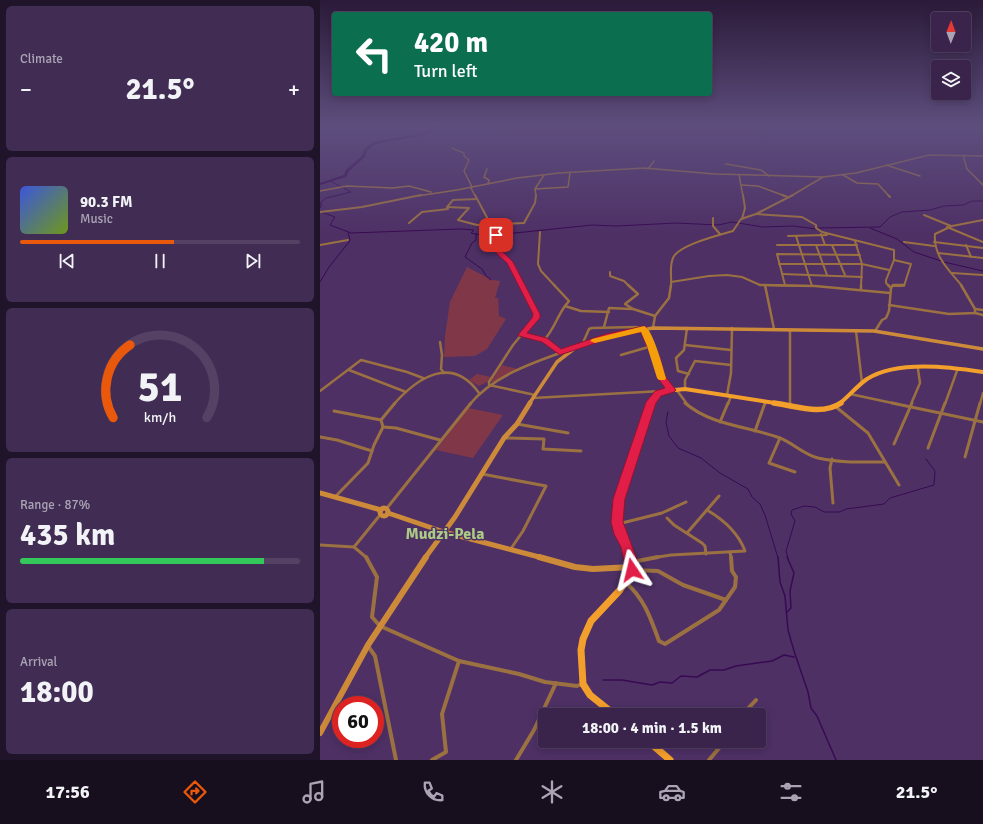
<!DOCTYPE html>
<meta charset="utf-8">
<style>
body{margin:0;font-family:Signika,sans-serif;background:#412c53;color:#f1f3f6;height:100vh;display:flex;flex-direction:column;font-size:15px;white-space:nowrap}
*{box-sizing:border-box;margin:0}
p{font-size:13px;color:#aba4b5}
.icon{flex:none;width:22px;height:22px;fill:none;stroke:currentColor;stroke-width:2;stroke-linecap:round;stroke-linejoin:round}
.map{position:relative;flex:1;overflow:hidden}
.side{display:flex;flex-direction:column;gap:6px;padding:6px;background:#20142a;width:320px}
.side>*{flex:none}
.top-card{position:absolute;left:12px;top:12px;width:380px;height:84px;border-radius:4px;box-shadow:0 2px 10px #0003,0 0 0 1px #544164;background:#0b6e4f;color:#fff;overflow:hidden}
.needle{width:26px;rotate:1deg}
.controls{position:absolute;left:611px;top:12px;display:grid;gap:8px}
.controls a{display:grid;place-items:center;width:40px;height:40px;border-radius:4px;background:#3a244c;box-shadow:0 2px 10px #0003,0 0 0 1px #544164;font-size:20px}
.speed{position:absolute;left:12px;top:696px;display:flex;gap:8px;font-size:20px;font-weight:700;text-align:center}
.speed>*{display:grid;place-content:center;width:52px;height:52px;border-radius:50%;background:#3a244c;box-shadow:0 2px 10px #0003,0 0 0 1px #544164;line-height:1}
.speed .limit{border:6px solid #d22;background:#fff;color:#111}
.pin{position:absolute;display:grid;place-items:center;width:34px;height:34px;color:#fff;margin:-17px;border-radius:8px;box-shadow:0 2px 6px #0006}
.me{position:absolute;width:44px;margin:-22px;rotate:350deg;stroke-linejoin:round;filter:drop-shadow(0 0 3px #0008)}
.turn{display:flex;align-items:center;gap:14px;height:84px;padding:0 16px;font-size:18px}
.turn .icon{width:52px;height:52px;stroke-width:2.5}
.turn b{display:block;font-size:28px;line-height:34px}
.big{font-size:30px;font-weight:800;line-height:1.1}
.side .widget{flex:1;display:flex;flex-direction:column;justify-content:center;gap:6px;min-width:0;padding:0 14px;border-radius:6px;background:#412c53}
.side .dial{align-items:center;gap:0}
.dial svg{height:104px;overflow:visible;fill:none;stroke:#544164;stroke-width:7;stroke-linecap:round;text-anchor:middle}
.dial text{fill:#f1f3f6;stroke:none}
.song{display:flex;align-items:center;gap:12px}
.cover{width:48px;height:48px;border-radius:6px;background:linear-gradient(135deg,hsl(230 70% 55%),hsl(80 70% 35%))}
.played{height:4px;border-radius:2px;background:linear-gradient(90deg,#ea580c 55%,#544164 55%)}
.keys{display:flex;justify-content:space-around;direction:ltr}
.heat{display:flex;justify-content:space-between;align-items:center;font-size:22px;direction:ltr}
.charge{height:6px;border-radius:3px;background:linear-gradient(90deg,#34c759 87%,#544164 0)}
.trip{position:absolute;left:218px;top:708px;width:228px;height:40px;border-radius:4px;background:#3a244c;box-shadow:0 2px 10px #0003,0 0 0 1px #544164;font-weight:800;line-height:40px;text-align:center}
.dock{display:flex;height:64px;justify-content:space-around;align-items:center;background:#170e1e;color:#aba4b5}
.dock .icon{width:28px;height:28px}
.dock .selected{color:#ea580c}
.dock b{font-size:18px;color:#f1f3f6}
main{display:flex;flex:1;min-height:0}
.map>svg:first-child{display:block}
</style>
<main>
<section class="side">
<div class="widget"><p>Climate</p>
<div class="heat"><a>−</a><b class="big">21.5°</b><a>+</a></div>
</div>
<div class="widget">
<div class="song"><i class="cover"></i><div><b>90.3 FM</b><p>Music</p></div></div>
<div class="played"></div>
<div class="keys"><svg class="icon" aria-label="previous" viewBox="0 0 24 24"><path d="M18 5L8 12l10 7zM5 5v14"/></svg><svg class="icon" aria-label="pause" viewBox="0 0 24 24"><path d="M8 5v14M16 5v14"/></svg><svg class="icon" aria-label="next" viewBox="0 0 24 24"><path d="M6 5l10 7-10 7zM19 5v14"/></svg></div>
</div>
<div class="widget dial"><svg viewBox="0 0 100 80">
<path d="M14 69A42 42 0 1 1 86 69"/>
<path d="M14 69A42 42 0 0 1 27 13" stroke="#ea580c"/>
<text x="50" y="56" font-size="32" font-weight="700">51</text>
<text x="50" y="72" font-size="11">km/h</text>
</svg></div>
<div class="widget"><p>Range · 87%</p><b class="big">435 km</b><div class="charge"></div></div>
<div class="widget"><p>Arrival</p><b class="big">18:00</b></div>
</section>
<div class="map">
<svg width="663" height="760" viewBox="0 0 663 760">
<rect width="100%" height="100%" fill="#4e3065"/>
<g fill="#803848">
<polygon points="147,267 172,280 180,281 175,298 178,298 179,316 186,319 167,349 155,356 124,357 125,336 130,302"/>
<polygon points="182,365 197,369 173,382 171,382"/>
<polygon points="157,374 171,377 169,381 159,386 149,380"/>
<polygon points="148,408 183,415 153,458 116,450"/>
</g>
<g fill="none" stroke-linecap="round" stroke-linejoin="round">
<g stroke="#380a53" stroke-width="1">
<polyline points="0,203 6,198 31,192 10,181"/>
<polyline points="0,204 2,204 0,208"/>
<polyline points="1,212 15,217 10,225 31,233 141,229 154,230 151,233 166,236 272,225 297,226 356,223 398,225 412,222 443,227 473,226 496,229"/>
<polyline points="499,228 560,227 570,217 582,212 610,210 624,206 643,205 652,201 663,201"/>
<polyline points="550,228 577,239 594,252 621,261"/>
<polyline points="156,234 156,240 152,243 145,257 162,269 166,276 171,280"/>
<polyline points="624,262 663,271"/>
<polyline points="0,282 9,267 29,242 30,239 28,233"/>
<polyline points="348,412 346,422 349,436 358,448 381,458 400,473 428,489 432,497 440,504 445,515 458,558"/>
<polyline points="468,558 466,551 475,521 471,514 472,510 484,506 495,507 504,512 520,512 526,509 564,504 570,498 614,485 615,471 606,459"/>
</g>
<g stroke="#380a53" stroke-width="1.5">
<polyline points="458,557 460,582 465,596 468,630 474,651 488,692 491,708 497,716 516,760"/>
<polyline points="467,612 471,608 470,591 474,573 467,557"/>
<polyline points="283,680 302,680 332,685 340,682 352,683 361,676 377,677 390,670 404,670 416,666 452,661 464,655 474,657"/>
</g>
<polygon fill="#380a53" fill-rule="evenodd" points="118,126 122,126 105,135 55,144 47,151 45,157 29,171 26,177 0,185 0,183 24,175 26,170 42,156 44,150 53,142 103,133"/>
<g stroke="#9b7142" stroke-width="1.5">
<polyline points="132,148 144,153 144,156 149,160 144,171 152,187"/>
<polyline points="643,155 647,169 663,185"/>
<polyline points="406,164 441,170 449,176"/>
<polyline points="566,165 600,176"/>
<polyline points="167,169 164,177 169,180 168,184"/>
<polyline points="328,169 334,161"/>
<polyline points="419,175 423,196"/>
<polyline points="523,175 537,183 558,184 569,196"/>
<polyline points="421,185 438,186 465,196"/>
<polyline points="151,188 155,196"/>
<polyline points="215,189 248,187 250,173"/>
<polyline points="0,191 27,186 73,188 89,186 111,192"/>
<polyline points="97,196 137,190 197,178 239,173 324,168 395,174 503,177 536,173 609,155 663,156"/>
<polyline points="216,196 215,189 224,175"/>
<polyline points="471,196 503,177"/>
</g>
<g stroke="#9b7142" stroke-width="2">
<polyline points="155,195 179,240 180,253 190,261 202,286"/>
<polyline points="462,195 468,197"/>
<polyline points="568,195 570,197"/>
<polyline points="127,207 149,208 138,220 157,225 204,223 215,203 216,195"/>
<polyline points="0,212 42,207 101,195"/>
<polyline points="436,214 482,217 496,225 496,228 502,232 574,250 574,260 566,280 566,283 569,286"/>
<polyline points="604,215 631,226"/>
<polyline points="393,218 393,226 400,234"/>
<polyline points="422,219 425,208 423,195"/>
<polyline points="89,223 102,212 128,209 127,207 133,200 157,199"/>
<polyline points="627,227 663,242"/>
<polyline points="220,232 218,264 221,271 235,286"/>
<polyline points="501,234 505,245"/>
<polyline points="468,236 507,235"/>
<polyline points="476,236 492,286"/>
<polyline points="535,241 542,264 541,286"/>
<polyline points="584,242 614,246"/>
<polyline points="614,242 663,248"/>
<polyline points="0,245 28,240"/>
<polyline points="457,245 537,245"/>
<polyline points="496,245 507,275"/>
<polyline points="512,245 525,275"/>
<polyline points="646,245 651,257"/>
<polyline points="618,253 663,258"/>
<polyline points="574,260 591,264 584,286"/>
<polyline points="459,264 542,264 569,270"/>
<polyline points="290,272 290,276 304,281 309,286"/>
<polyline points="632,273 663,275"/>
<polyline points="462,274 542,277"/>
<polyline points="351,282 389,276 407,275 422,277 440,285 485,286"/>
<polyline points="465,285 457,254 540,255"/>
<path d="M351,286C352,276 349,267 353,258C358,245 400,235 413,231L421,219L436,214L473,195"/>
<polyline points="572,286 582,286"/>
<path d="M642,286C629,270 613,256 615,234L632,226L663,220"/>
</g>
<g stroke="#9b7142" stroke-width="2.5">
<polyline points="202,285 217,316 193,345 169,382 169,385 215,395"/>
<polyline points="234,285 249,301 245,306"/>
<polyline points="308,285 318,294 305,304 313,309 335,316"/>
<polyline points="440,285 495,286 570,293"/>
<polyline points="445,285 454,329"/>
<polyline points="571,288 573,285 584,285"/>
<polyline points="541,290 541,285"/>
<polyline points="569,305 629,314 655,313 655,309 641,285"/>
<polyline points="655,309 663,310"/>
<polyline points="655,313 663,315"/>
<polyline points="284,327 289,308 312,309"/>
<polyline points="333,328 335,316 349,298 351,285"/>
<polyline points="367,328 364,350 356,358 358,371 369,374"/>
<polyline points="470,330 470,404"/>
<polyline points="536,331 542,383"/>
<polyline points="555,331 562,320 566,318 569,311 571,288 568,285"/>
<polyline points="202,335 224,340 240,352"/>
<path d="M224,340C233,331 237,317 245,306L261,311L289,312"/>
<polyline points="120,342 122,355 121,369 124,373"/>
<polyline points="262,345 269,329 272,328 316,327 324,329 336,358 341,377 351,389"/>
<polyline points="365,345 411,350"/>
<polyline points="301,355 332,346"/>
<polyline points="29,370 86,392"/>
<polyline points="356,389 367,404"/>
<polyline points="365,389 365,380 375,361 411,365"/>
<polyline points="0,391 41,360 87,372 103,378"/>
<polyline points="530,394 577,404"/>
<polyline points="407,395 411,373 412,328"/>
<polyline points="213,398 342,391"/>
<path d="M74,404C98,377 132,355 159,393"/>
<path d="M150,404C175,374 218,361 254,348"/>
<polyline points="408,404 411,396"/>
<polyline points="445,404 446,401"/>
<polyline points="591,404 600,383 598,369"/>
<polyline points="625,404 638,368"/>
<polyline points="660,404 663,393"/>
</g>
<g stroke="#9b7142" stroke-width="3">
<path d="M365,403C392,426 428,426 460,438C473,443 483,454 498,458C519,463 543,462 565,462"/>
<polyline points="572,403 663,422"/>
<polyline points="470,405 470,403"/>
<polyline points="516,407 548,433 579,485"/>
<polyline points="14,411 61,420"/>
<polyline points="400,422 408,403"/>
<polyline points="197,424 248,433"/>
<polyline points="63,427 76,428 120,440"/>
<polyline points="435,431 445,403"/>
<polyline points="0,437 17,440 52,451"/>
<polyline points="185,438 224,439 223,449 261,451"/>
<polyline points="460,438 449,463 475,472"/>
<polyline points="574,444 592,403"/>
<polyline points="608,448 625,403"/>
<polyline points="645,457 660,403"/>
<polyline points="512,459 510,468 513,503"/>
<polyline points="162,474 226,486 203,531 190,550"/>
<polyline points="15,497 48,463 54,445 63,427 61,420 75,403"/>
<polyline points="67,508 151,403"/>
<polyline points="347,518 354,525 382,543 385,546 386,554"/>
<polyline points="298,524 342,513 366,502"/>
<polyline points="367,533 399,496"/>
<polyline points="0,545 34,547 47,558"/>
<polyline points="34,547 60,515"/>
<polyline points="410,552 411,558"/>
<path d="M332,558L351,555L425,551C418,532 404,520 387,510"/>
</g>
<g stroke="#9b7142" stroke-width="4">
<polyline points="46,557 57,577 52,617 60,626 139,661 199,674 225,682 257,686 262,684"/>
<polyline points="312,562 338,557"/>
<polyline points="312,570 338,571 363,585 406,600"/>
<path d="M306,583C324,598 331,619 339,641L345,644L399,610L415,587L416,577L412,571L411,557"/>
<polyline points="48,646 55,656 76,760"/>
<polyline points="422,715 436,700"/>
<polyline points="112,760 126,752 122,714 139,661"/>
<polyline points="196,760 214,730 236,683"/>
<polyline points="389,760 405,741"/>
</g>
<polyline stroke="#cd8b3a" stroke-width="3.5" points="209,404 237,362 255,348 289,336 333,328 554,331 663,349"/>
<g stroke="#cd8b3a" stroke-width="5">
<polyline points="0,493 61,510"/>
<circle cx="64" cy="512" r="4"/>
<polyline points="68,513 124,532 223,558"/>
<polyline points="105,558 135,517 184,438 197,424 210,403"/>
</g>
<g stroke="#cd8b3a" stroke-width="6">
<polyline points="219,557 255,567 273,569 312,567"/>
<polyline points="0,733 48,645 106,557"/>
</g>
<g stroke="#f39f2b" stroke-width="4">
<polyline points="330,404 338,394 344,391 365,389 461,404"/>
<path d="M519,404C529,396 537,386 547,379C577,360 630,367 663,372"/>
</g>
<g stroke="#f39f2b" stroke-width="5.5">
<path d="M454,403C476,406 502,416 521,403"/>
<polyline points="310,558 307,546 300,534 297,513 299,499 331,403"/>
</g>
<g stroke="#f39f2b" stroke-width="7">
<polyline points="295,715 270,695 263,684 261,650 263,639 271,621 300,590 312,570 310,557"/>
<polyline points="328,741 350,760"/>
</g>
</g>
<linearGradient id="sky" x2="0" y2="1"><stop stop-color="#2b1a38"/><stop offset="0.54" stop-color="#5d4e7e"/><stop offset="1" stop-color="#5d4e7e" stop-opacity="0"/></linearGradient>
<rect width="663" height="233" fill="url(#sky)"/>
<polygon fill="#e11d48" stroke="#92132f" points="176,233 179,234 182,240 183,252 193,262 220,314 220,318 207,333 227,338 241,349 286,334 324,326 326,327 340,358 345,376 356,390 354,392 341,396 336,403 305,499 303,522 318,562 318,570 316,574 312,576 307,574 301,547 294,534 291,522 293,499 326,402 335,391 345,388 337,377 332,358 321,332 291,338 240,355 222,342 199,336 198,335 212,318 213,314 187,263 176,253 176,240 173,235"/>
<path fill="#f59e0b" d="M324,326C333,329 343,368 346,378L345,380H339L337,378L327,346L321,332L275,343L270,341L272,339Z"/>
<g text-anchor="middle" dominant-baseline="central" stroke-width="3" stroke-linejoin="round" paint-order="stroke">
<g font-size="16" font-weight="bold" fill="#abcb85" stroke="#4e3065">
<text x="125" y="534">Mudzi-Pela</text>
</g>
</g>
</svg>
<div class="controls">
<a><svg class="needle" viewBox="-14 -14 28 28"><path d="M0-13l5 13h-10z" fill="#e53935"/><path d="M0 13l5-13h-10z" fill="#aba4b5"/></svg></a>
<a><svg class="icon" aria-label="layers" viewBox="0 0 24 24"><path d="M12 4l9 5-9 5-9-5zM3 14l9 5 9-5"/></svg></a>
</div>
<div class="speed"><div class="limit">60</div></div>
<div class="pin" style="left:176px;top:235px;background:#d93025"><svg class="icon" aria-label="arrive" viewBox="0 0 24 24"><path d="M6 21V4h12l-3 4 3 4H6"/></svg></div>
<svg class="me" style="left:312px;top:570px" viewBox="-20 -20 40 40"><path d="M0-17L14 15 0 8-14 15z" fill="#e11d48" stroke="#fff" stroke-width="4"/></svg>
<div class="trip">18:00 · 4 min · 1.5 km</div>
<div class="top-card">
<div class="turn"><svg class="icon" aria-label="left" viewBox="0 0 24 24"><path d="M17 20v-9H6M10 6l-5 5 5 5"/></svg><div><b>420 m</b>Turn left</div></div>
</div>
</div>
</main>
<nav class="dock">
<b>17:56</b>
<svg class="icon selected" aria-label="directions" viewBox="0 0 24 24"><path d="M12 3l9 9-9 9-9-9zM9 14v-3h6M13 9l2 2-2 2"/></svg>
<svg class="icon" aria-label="music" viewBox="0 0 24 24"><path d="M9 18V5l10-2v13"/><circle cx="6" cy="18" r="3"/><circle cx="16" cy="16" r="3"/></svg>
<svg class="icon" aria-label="phone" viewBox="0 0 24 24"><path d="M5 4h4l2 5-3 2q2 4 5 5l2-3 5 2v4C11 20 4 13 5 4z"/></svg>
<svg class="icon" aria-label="climate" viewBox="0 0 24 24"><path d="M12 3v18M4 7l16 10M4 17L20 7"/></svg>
<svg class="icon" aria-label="car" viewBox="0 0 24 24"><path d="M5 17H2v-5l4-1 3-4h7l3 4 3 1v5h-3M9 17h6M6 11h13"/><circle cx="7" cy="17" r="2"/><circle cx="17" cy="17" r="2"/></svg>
<svg class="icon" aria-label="filters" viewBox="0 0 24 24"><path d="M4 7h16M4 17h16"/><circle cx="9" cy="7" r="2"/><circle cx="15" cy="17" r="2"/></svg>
<b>21.5°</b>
</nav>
